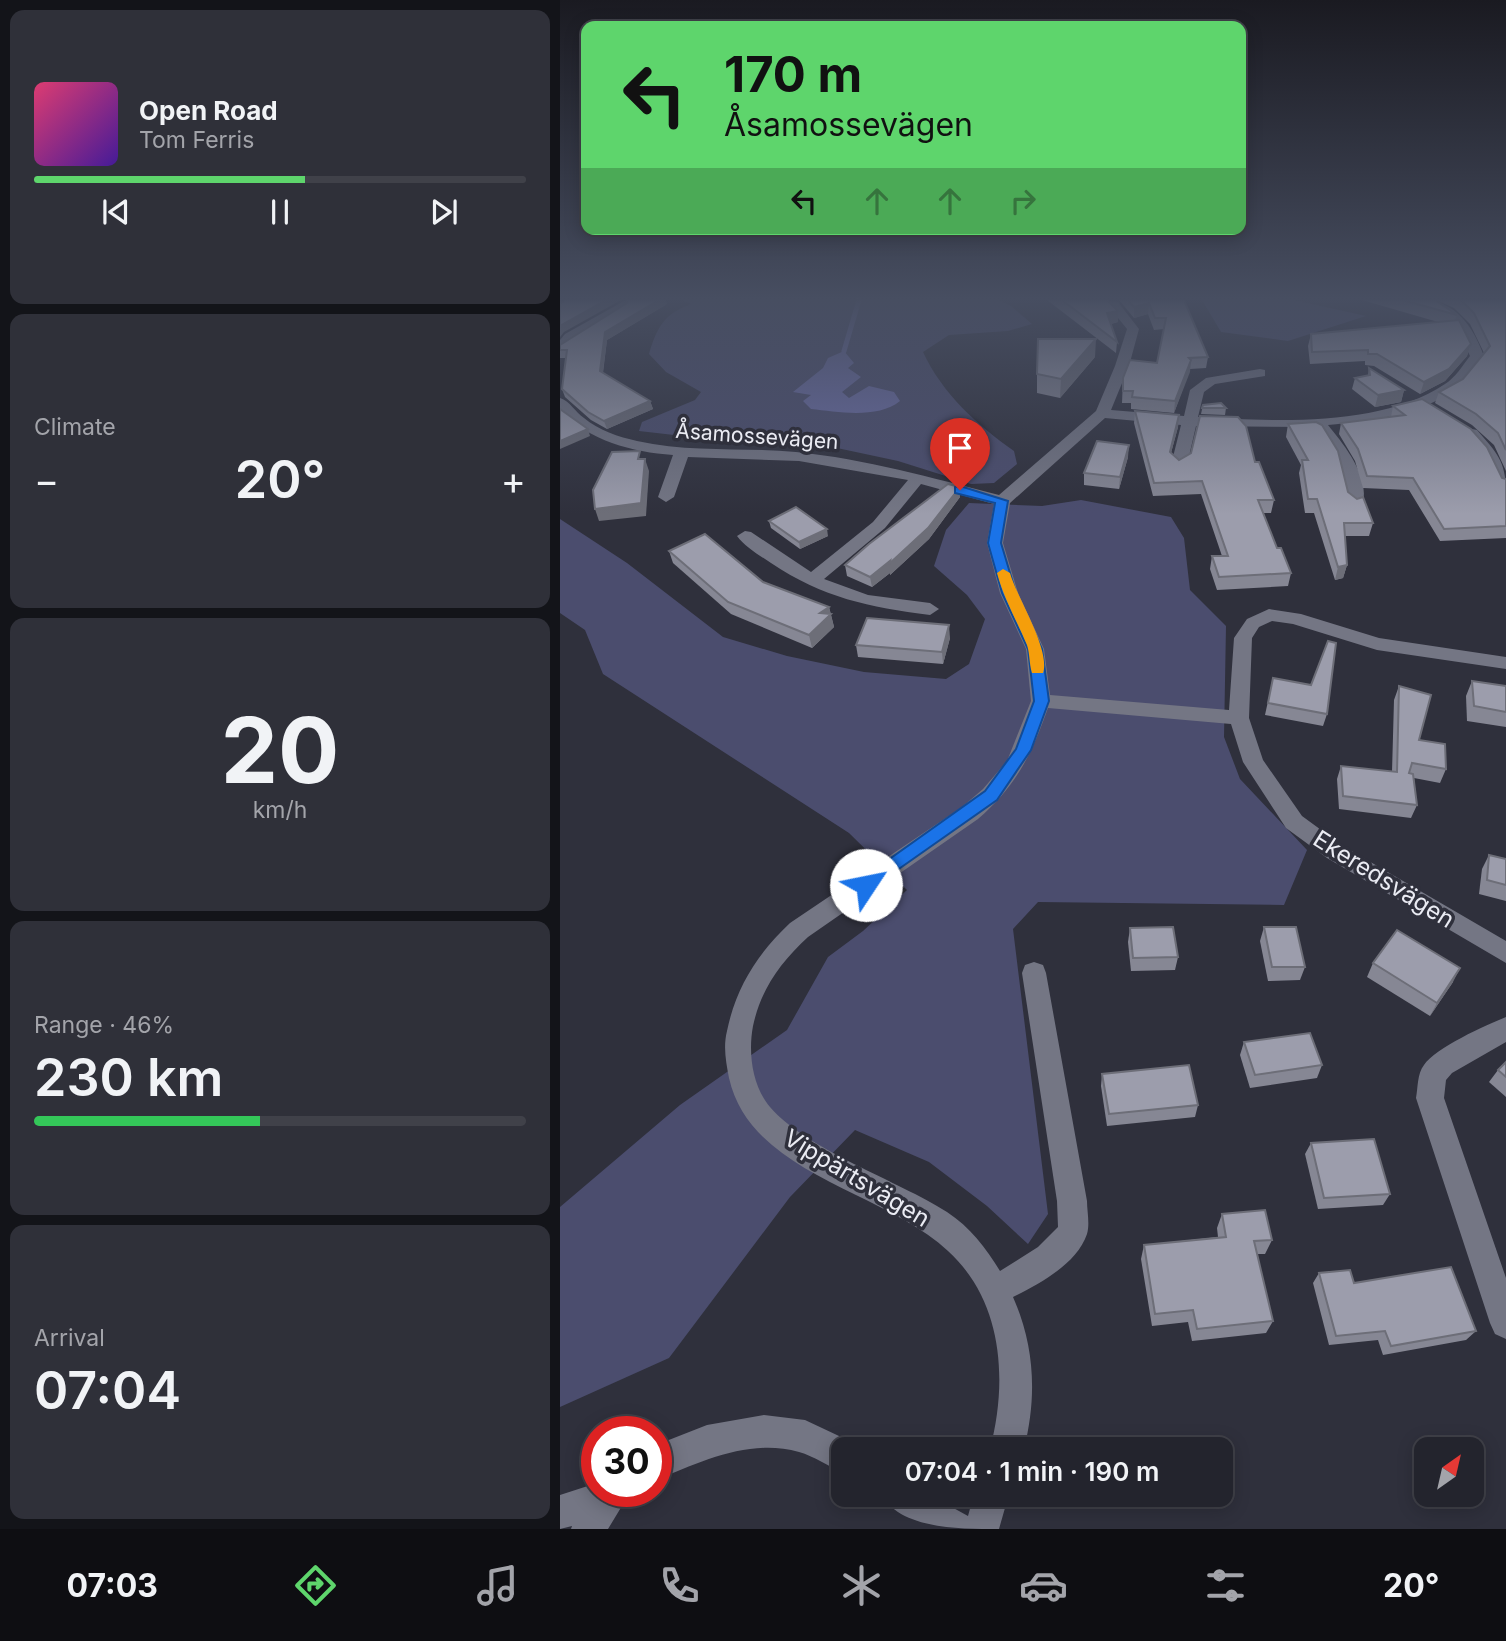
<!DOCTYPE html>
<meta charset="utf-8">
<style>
body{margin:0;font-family:Inter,sans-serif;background:#2f3039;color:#f1f3f6;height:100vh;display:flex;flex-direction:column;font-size:26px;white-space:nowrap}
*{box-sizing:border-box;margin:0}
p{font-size:23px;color:#a3a4aa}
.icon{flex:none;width:38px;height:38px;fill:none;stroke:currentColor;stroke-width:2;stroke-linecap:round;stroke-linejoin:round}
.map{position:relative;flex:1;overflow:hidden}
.side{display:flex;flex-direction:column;gap:10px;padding:10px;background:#131419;width:560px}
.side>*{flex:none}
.guide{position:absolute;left:21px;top:21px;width:665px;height:214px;border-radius:14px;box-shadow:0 4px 18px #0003,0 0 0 2px #404149;background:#5ed56c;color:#111;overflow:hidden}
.needle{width:46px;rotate:34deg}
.fabs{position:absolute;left:854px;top:1437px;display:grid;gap:14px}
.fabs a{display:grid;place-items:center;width:70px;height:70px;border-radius:14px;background:#23242d;box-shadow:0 4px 18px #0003,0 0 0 2px #404149;font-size:35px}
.speed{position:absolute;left:21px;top:1416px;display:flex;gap:14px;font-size:35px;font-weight:700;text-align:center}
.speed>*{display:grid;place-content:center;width:91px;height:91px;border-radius:50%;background:#23242d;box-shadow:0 4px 18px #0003,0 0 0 2px #404149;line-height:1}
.speed .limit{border:10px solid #d22;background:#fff;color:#111}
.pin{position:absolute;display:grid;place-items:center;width:60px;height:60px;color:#fff;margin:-72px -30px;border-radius:50% 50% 50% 0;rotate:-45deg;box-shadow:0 0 7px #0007}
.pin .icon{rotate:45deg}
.me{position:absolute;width:77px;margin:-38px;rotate:56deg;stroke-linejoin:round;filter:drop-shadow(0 0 5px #0008)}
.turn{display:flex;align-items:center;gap:24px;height:147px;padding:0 28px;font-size:32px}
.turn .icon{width:91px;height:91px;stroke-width:2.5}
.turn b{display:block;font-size:49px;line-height:60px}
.lanes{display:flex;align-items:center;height:66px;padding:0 28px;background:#0003;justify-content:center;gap:35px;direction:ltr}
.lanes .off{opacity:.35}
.big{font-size:52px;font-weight:600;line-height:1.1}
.side .tile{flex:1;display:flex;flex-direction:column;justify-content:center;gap:10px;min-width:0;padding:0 24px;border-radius:14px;background:#2f3039}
.side .dial{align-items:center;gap:0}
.dial b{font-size:91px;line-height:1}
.song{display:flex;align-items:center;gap:21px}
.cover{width:84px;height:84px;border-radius:10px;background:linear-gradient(135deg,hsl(340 70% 55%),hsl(260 70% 35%))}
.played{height:7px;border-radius:4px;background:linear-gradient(90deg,#5ed56c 55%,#404149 55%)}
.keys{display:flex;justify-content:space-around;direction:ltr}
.heat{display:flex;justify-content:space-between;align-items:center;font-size:38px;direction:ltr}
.charge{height:10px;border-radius:5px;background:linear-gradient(90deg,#34c759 46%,#404149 0)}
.trip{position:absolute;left:271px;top:1437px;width:402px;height:70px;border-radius:14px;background:#23242d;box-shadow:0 4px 18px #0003,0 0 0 2px #404149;font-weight:600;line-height:70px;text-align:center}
.menu{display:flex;height:112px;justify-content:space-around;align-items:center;background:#0e0e12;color:#a3a4aa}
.menu .icon{width:49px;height:49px}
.menu .active{color:#5ed56c}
.menu b{font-size:32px;color:#f1f3f6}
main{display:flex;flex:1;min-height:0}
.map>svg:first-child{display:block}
</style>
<main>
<section class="side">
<div class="tile">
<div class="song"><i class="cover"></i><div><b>Open Road</b><p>Tom Ferris</p></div></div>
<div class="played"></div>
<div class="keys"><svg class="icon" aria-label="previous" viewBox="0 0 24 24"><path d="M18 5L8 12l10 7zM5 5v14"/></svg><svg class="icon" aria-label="pause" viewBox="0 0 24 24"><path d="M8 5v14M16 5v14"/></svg><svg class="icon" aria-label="next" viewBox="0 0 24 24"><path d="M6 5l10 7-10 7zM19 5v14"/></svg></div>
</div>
<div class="tile"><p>Climate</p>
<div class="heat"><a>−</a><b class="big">20°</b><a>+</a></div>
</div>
<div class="tile dial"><b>20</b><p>km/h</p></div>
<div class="tile"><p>Range · 46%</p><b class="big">230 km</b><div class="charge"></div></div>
<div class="tile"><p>Arrival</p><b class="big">07:04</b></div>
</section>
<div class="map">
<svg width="946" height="1529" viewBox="0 0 946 1529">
<rect width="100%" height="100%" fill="#2f303c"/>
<g fill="#4b4d6e">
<path d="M122,300H439L451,306L472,324L448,331L389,335L363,352C382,393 417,425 454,451L457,464L434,483L411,484L338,461L277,448L193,444L79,431L82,422L135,400L141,392L106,372L89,354C97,327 104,314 131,304Z"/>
<polygon points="642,300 734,300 806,316 728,341 661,332"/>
<polygon points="521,500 611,517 624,538 630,590 666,626 664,737 680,779 747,850 724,905 478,902 453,929 488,1214 468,1244 427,1206 369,1162 295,1130 230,1197 109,1358 0,1407 0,1207 120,1105 227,1030 268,957 303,931 347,890 289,833 43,674 25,630 0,613 0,519 67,563 163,637 227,656 304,672 386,679 409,664 425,619 407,595 374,566 386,530 409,503 482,506"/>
</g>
<path fill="#6d6fa9" d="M284,351L294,363L288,368L301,377L282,392L289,398L309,386L334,392L340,401C318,419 278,412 251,409L243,401L251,395L233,392L263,368L268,358Z"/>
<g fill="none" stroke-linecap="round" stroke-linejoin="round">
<polyline stroke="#6d6fa9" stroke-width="5" points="284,351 299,300"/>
<g fill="#747684" fill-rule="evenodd">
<path d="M539,300L558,302L579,329L569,366L551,410L624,416L630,390L646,378L700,369L705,370V376L655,384L644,392L638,417C714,421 819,428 885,384C895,378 903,365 910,356L895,324L861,300C895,300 913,326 924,356C916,367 906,383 895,390C858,415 811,421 768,425C785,446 813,480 801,508L795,510L787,505C785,472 774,452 754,427L636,426L627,465L619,470L611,465L621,425L545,418L450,503L443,543L458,593L484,649L490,695L669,710L674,638L687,619L709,609L741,614L819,638L946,657V669L817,650L733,624L712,621L699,627L692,638L689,718L703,760L742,816L783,846L946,941V963L767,858L726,828L683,762L671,724L488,708C471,756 456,786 418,819L248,937C220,963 201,989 193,1026C188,1052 192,1086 210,1107C247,1150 337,1180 387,1212C410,1227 426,1248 440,1271L478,1247L498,1227L497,1201L462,973L465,965L474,962L483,965L486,973L527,1201C527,1211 530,1224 527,1234C517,1264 479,1284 453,1297C475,1347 477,1397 464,1449H430C448,1381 443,1301 388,1251C323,1190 191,1175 169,1078C166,1062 163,1047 167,1031C176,987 198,953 230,923L402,807L423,789L447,761L471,701L466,649L440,593L427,543L434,504L361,484L325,528L264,579L308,595L370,603L379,609L370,615C309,607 263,598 211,563C199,555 185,547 177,536L185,531L191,532L251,572L313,522L348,480L239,461L128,457L114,497L106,502L98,497L113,455C72,452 29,441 0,410V398C10,401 15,412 24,418C38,430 59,437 77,441C130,453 183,447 236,452C306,459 372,478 439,495L536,411L555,366L567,329L550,308Z"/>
<polygon points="64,301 68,302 68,308 15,340 0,352 0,340 5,334"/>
<path d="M912,429L917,430C936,452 946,461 946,491L940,489L925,458L905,433Z"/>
<path d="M946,1017V1042L892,1073L886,1080L884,1098L946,1278V1339L935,1334L930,1323L856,1098C858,1088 857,1074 864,1065C875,1048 926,1025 946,1017Z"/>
<path d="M204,1415L245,1420L296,1444L298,1449H284V1473C269,1467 254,1456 239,1452C189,1438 141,1462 96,1480V1445L147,1425Z"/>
<polygon points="37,1483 37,1491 71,1491 48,1529 11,1529 12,1526 0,1529 0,1495"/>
<path d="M321,1494H368L408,1516L414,1494H449L439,1529C398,1529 340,1529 321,1494Z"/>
</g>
</g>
<g fill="#868794">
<polygon points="487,300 547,300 558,322 551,324 557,342 556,353"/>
<polygon points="559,300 624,300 648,357 646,368 630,369 614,413 571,409 571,403 562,403 563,378 597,363 604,329 594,330 588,314 574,318"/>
<polygon points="802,300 875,300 897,315 895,320 911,344 907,356 885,381 860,394 814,366 805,365 805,361 750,364 748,346 751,334 878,322"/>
<polygon points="876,300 946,300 946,471 934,445 912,425 875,403 879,392 903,379 924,353 910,324 894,308"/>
<polygon points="107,304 47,340 43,373 90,401 93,409 47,429 31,420 5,397 2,389 6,358 0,358 0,345"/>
<polygon points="535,357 500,398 477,393 477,374"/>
<polygon points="809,368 844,390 841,402 815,407 792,389 795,378 808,376"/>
<polygon points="643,405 666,408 665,415 641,414"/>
<polygon points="833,406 942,478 946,479 946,538 880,541 849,490 803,488 795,461 779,434 781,423 831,417"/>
<polygon points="575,411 619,415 618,427 611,453 619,460 695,462 714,500 711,513 703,513 717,548 731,573 728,586 657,590 650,569 652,556 662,556 641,494 593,496 574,423"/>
<polygon points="728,424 788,492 813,523 809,536 785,536 787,565 783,578 775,580 754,513 745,513 739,473 741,465 726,437"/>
<polygon points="568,457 559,489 524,485 524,473"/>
<polygon points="400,487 400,497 369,539 330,575 330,573 312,587 287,576 285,565"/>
<polygon points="209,521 268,536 240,549 211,528"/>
<polygon points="109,551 203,582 269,607 274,627 252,648 171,614 113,563"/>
<polygon points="390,638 383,664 298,657 296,645"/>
<polygon points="713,678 767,714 763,726 705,715"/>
<polygon points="912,681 946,686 946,727 907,721 906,696"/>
<polygon points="839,686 859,740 886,769 880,783 854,778 857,805 851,818 779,809 777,779 781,766 832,772 834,700"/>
<polygon points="929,855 946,859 946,901 919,894 922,869"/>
<polygon points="704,927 745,967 740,980 708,981 700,941"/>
<polygon points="570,928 618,957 615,970 571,971 568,942"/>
<polygon points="813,963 893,982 870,1016 807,977"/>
<polygon points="684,1042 762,1065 757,1078 690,1088 680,1055"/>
<polygon points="946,1062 946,1097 929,1082 938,1070"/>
<polygon points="542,1074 638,1105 635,1117 547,1126 541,1086"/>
<polygon points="751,1143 830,1194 823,1205 758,1209 745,1154"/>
<polygon points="662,1214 712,1240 705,1254 697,1254 713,1321 706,1333 632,1341 628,1322 592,1326 581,1259 584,1245 658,1237 657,1228"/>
<polygon points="759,1273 794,1283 916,1331 906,1340 823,1355 818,1340 769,1345 753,1283"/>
</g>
<g fill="#6d6e78">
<polygon points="46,300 61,300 4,332 0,337 0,326 1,324"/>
<polygon points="99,300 106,300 107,304 47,340 42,378 40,371 45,332"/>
<polygon points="589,303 588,314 574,318 574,307"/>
<polygon points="558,311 558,322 546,325 547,313"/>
<polygon points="536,339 535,357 500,398 501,379"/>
<polygon points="911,344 907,356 885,381 860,394 864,382"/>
<polygon points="631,360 630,372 614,413 615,401"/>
<polygon points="844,390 841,402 815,407 818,395"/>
<polygon points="90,401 93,409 47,429 44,421"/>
<polygon points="619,415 618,427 608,464 610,452"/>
<polygon points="28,429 30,436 0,449 0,441"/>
<polygon points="569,445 568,457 559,489 560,477"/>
<polygon points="85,459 89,471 86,516 39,521 35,509"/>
<polygon points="400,487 400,497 369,539 330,575 330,573 312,587 310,577 330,561"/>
<polygon points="267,529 268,536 240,549 239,542"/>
<polygon points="787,565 783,578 775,580 778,567"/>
<polygon points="269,607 274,627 252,648 249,635 260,613"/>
<polygon points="389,625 390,638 383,664 382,652"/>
<polygon points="900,968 893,982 870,1016 877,1003"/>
</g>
<g fill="#9c9dac" stroke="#6d6e78" stroke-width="2">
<polygon points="6,300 46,300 0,326 0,304"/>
<polygon points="67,300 99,300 45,332 40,371 90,401 44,421 28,412 2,389 7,350 0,350 0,345 67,303"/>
<polygon points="502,300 547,300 558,311 547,313 557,342"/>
<polygon points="568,300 624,300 648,357 629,358 631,360 615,401 572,397 573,391 563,391 563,378 570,360 597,363 606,318 595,318 589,303 574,307"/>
<polygon points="842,300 875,300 897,315"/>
<polygon points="901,300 946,300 946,450 938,433 916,414 879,392 903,379 930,346 914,313"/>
<polygon points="899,320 911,344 889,369 864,382 817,354 808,354 808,350 752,352 751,334"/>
<polygon points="478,339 536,339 501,379 477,374"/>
<polygon points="809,368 844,390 818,395 795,378 810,375"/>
<polygon points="862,399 911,429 927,447 942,478 946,479 946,526 884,529 853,478 807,476 798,449 781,423 845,415 833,406"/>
<polygon points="661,403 666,408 642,408 643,405"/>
<polygon points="0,409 28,429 0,441"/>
<polygon points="575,411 619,415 610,452 619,460 631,453 640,416 678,417 686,426 695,462 699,462 714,500 698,500 717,548 721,548 731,573 659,577 652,556 668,556 642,481 594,483"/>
<polygon points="756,422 762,425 778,451 788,492 797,499 803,497 813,523 784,523 787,565 778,567 757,499 748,499 742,460 748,460 728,424"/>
<polygon points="537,441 569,445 560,477 524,473"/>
<polygon points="80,451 78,459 85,459 81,503 35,509 33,490 52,452"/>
<polygon points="388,484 400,487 368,528 329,564 330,561 310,577 285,565 309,544"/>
<polygon points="236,507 267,529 239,542 209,521"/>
<polygon points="145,534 203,582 269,607 260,613 271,614 249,635 168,602 109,551"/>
<polygon points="307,618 389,625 382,652 296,645"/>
<polygon points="768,641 776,643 767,714 708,703 713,678 751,685"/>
<polygon points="912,681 946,686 946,712 914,706"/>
<polygon points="839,686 871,695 859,740 885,744 886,769 852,763 849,773 853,774 857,805 783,796 781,766 837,772"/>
<polygon points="929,855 946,859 946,885 927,880"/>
<polygon points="613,927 618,957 573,958 570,928"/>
<polygon points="704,927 736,927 745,967 712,967"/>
<polygon points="837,930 900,968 877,1003 813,963"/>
<polygon points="750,1033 762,1065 695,1075 684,1042"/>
<polygon points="946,1062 946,1077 938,1070"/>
<polygon points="629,1065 638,1105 549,1114 542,1074"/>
<polygon points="814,1139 830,1194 764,1198 751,1143"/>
<polygon points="705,1210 712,1240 694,1241 713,1321 637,1329 633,1310 595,1314 584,1245 666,1237 662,1214"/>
<polygon points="891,1267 916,1331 831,1346 825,1331 776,1336 759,1273 790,1270 794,1283"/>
</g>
<linearGradient id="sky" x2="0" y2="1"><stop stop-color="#1a1a21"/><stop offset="0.58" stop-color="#474e61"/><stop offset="1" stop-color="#474e61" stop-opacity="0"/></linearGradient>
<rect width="946" height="514" fill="url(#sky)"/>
<polygon fill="#1a73e8" stroke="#114b97" stroke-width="2" points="400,486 448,501 441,543 456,593 482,649 489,701 471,750 437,800 306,892 300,890 297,885 300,880 425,791 456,749 474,701 468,649 442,593 428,543 435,503 395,493 395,487"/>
<path fill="#f59e0b" d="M443,569L450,573C457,598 491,650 483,673H472C469,664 470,654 467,645C457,621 444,599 437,573Z"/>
<g text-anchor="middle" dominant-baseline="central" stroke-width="7" stroke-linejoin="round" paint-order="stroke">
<g font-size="21" fill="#eaebf3" stroke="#2f303c">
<text transform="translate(197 436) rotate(4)">Åsamossevägen</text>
</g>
<g font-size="24" fill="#eaebf3" stroke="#2f303c">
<text transform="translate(824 879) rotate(32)">Ekeredsvägen</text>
<text transform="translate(297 1178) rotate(31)">Vippärtsvägen</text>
</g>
</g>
</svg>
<div class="fabs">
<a><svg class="needle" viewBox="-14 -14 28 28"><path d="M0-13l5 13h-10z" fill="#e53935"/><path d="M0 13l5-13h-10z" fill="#a3a4aa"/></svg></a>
</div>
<div class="speed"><div class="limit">30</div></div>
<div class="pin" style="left:400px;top:490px;background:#d93025"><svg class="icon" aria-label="arrive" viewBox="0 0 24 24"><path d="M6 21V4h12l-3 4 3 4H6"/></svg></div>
<svg class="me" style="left:306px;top:885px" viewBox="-20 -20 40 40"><circle r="19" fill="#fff"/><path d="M0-13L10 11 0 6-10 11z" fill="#1a73e8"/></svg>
<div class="trip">07:04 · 1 min · 190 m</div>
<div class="guide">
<div class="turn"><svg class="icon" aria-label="left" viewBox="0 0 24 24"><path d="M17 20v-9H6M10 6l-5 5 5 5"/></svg><div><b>170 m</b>Åsamossevägen</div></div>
<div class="lanes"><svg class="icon" aria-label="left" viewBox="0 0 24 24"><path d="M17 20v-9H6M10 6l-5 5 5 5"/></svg><svg class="icon off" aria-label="ahead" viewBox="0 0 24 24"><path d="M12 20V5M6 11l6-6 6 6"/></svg><svg class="icon off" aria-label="ahead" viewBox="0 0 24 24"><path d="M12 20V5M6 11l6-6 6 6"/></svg><svg class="icon off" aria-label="right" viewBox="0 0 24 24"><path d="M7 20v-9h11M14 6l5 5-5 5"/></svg></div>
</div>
</div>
</main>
<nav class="menu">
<b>07:03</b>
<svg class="icon active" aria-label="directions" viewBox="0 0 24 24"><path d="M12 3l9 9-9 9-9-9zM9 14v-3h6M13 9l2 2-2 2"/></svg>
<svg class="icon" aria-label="music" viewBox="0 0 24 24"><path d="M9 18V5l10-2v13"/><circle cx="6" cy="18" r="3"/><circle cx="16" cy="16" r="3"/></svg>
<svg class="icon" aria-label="phone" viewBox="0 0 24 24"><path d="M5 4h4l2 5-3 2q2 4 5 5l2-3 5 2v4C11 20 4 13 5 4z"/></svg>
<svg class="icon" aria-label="climate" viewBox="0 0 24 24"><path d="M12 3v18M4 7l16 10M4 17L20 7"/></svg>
<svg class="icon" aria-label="car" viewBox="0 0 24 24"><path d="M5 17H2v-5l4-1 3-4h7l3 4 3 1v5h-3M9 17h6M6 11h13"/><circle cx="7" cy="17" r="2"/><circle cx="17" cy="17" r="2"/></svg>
<svg class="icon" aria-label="filters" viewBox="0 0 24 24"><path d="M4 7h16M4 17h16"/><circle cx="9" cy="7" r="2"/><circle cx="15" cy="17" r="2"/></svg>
<b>20°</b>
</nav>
